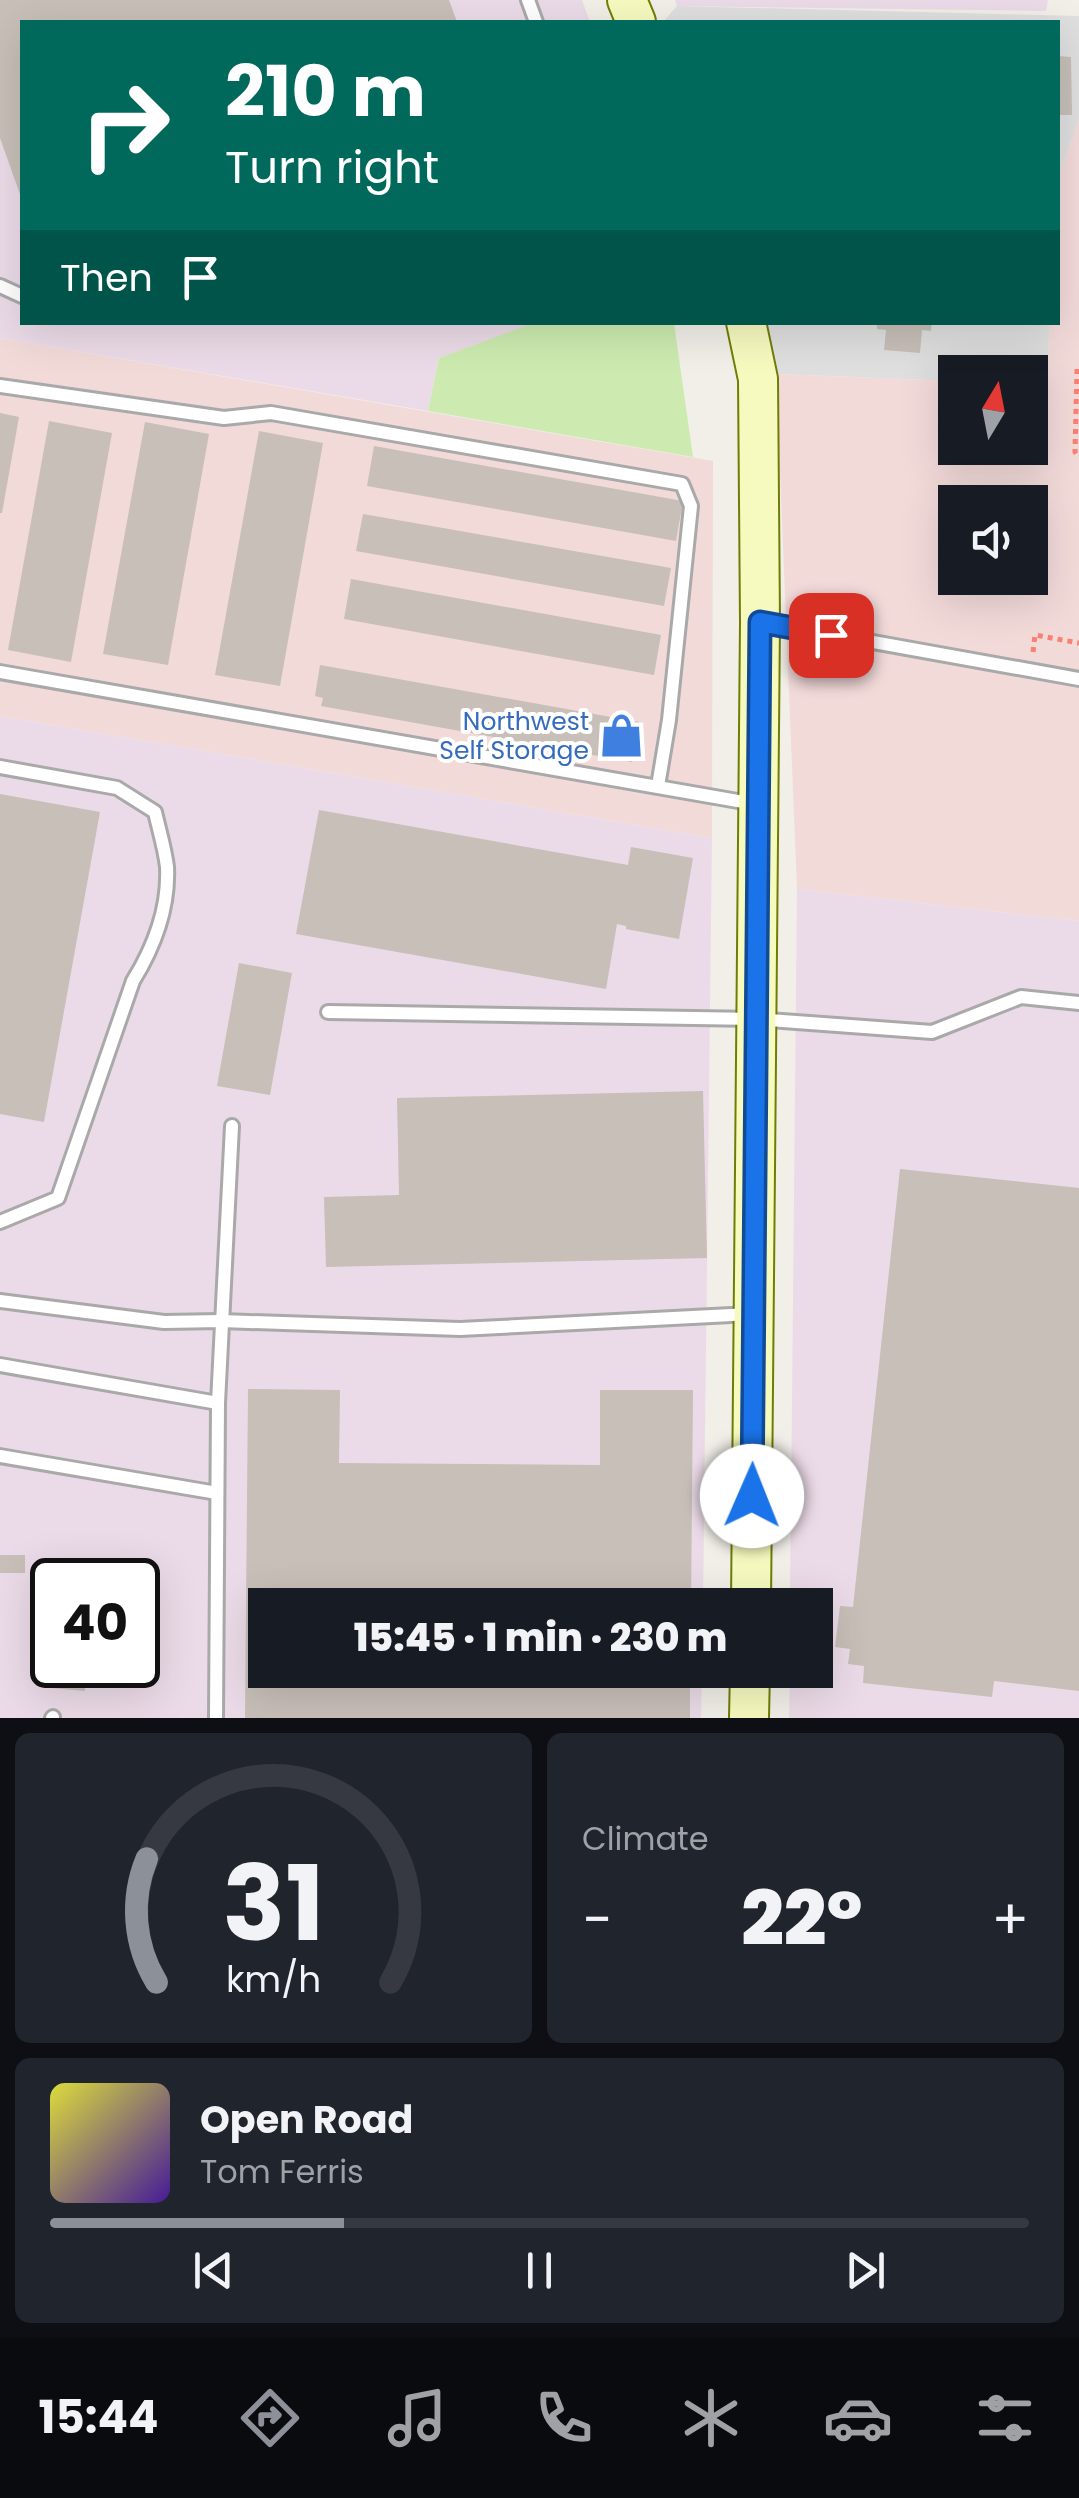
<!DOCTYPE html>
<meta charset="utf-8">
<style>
body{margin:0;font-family:Poppins,sans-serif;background:#20242c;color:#f1f3f6;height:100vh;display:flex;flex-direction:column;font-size:38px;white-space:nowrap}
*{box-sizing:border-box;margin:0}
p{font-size:32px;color:#9ea1a6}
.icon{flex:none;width:55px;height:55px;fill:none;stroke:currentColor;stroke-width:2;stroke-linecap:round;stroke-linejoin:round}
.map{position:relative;height:1718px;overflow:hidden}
.details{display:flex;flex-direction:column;gap:15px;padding:15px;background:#0d0f14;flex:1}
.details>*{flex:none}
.guide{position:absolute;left:20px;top:20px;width:1040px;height:305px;border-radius:0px;box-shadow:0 10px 40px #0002;background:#00695c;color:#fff;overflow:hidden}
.needle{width:65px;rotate:10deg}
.buttons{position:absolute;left:938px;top:355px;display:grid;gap:20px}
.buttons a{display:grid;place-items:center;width:110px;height:110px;border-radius:0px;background:#171b24;box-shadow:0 10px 40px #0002;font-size:50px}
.speed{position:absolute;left:30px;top:1558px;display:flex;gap:20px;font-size:50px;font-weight:700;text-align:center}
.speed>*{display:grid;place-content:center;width:130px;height:130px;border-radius:50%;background:#171b24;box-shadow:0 10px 40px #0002;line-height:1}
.speed .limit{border:5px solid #111;border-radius:15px;background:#fff;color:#111}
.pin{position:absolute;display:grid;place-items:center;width:85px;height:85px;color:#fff;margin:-42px;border-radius:20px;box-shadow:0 5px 15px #0006}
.me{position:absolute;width:110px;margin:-55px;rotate:1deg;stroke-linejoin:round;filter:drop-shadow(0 0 8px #0008)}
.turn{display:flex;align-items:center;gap:35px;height:210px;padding:0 40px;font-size:45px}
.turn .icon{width:130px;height:130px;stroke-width:2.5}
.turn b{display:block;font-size:70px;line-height:85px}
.then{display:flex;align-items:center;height:95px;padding:0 40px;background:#0003;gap:20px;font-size:38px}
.big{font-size:75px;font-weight:800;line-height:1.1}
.details .tile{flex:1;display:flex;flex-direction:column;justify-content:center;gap:15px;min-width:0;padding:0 35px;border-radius:15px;background:#20242c}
.details .dial{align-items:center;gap:0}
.dial svg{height:260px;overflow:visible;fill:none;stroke:#363941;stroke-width:7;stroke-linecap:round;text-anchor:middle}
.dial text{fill:#f1f3f6;stroke:none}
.song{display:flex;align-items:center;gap:30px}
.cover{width:120px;height:120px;border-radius:15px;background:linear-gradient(135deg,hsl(60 70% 55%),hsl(260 70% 35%))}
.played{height:10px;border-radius:5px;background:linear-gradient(90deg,#8c9099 30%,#363941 30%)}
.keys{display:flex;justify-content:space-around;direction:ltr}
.heat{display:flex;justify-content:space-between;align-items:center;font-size:55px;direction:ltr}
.details .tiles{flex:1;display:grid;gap:15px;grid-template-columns:1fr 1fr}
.tile:last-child{grid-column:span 2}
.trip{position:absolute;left:248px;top:1588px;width:585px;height:100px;border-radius:0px;background:#171b24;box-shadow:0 10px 40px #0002;font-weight:800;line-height:100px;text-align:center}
.tab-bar{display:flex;height:160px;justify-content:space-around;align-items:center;background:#090b0e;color:#9ea1a6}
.tab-bar .icon{width:70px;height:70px}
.tab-bar .active{color:#8c9099}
.tab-bar b{font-size:45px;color:#f1f3f6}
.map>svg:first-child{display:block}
</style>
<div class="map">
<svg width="1079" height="1718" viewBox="0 0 1079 1718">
<rect width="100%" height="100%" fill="#f2efe9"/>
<g fill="#e0dfdf">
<polygon points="677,6 1079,16 1079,120 1058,177 1058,22 663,22"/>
<polygon points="759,323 1050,323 1046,385 1030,384 1030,372 955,372 955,381 776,374"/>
</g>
<g fill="#f2dad9" fill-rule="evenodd">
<path d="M1079,120V921L797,889L776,374L955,381V448H1030V384H1046L1050,323L1058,322V177ZM955,502H1030V578H955Z"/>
<polygon points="0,338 713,461 712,838 0,716"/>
</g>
<g fill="#ebdbe8" fill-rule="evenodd">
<polygon points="0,0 582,0 590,22 22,22 22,322 536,323 439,358 428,411 0,338"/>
<polygon points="675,0 1048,0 1046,11 677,6"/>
<path d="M0,716L712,838L703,1605H265V1670H702L701,1718H0ZM52,1580H138V1665H52Z"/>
<polygon points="797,889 1079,921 1079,1718 789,1718 790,1670 815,1670 815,1605 790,1605"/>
</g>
<polygon fill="#cdebb0" points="536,322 674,323 693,457 428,411 439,358"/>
<g fill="#c7bfb8">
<polygon points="0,0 449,0 457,22 22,22 22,200 0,138"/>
<polygon points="1058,56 1071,57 1072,115 1058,115"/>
<polygon points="877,322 932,322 931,331 922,330 920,353 884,350 886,330 877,329"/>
<polygon points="0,413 19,417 2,513 0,513"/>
<polygon points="49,421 112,433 71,662 8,650"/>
<polygon points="145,422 209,434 168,665 103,654"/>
<polygon points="259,431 323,443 280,686 215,675"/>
<polygon points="374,446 683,501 676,541 367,486"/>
<polygon points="363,514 671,568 664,606 356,551"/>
<polygon points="351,579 661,635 654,675 344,619"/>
<polygon points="320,665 639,722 632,762 321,706 323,698 315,696"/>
<polygon points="0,794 100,812 44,1122 0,1114"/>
<polygon points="319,810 628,865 631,847 693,858 679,939 626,929 626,926 617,924 606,989 296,934"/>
<polygon points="239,963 292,973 270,1095 217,1086"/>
<polygon points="703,1091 707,1258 326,1267 324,1197 399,1195 397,1098"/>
<polygon points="900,1169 1079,1188 1079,1691 994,1681 992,1697 863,1683 864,1666 848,1664 850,1649 835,1647 840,1606 853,1607"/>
<polygon points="248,1389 340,1390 339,1463 600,1465 600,1390 693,1390 691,1605 265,1605 265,1670 690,1670 690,1718 245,1718"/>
<rect x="0" y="1555" width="25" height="18"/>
<polygon points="42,1647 52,1648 52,1665 87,1665 85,1691 39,1687"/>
<polygon points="92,1665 114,1665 112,1684 90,1682"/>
</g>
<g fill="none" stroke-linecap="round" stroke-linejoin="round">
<defs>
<g id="lane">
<polyline points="528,0 536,22"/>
<polyline points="0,286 22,296"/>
<polyline points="0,386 224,418 271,413 682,484 691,506 669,720 658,786"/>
<polyline points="762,622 1079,679"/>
<polyline points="0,672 755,804"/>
<path d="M0,767L117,788L155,812C159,830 165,849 167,867C169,908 154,947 133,981L58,1198L0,1222"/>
<polyline points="328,1012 756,1019 932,1032 1021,997 1079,1003"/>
<polyline points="0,1301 164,1322 221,1321 460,1329 751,1314"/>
<polyline points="0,1365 218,1403"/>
<polyline points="0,1456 217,1493"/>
<polyline points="52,1718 53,1717"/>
<polyline points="216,1718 218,1403 232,1126"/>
</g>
<g id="secondary">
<polyline points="627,0 636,22"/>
<polyline points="746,322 758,379 760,622 751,1605"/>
<polyline points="749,1718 750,1670"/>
</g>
</defs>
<use href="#lane" stroke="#a9a9a9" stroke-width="18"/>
<use href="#secondary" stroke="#707d05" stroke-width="42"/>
<g stroke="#fa8072" stroke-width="5" stroke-dasharray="5 5" stroke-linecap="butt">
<polyline points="1077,369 1075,452 1079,457"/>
<polyline points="1033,652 1035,635 1079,643"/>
</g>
<use href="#lane" stroke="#fff" stroke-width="12"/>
<use href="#secondary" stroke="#f7fabf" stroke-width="38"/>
</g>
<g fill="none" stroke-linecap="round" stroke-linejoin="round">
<defs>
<polyline id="route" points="752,1496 760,622 831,635"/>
</defs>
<use href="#route" stroke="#114b97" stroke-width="25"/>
<use href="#route" stroke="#1a73e8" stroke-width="18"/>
</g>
<defs>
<symbol id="shop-bare" viewBox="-9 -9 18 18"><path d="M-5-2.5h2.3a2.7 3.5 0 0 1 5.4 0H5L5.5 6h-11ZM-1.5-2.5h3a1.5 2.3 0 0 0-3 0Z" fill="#3f7fe0" stroke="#fff" stroke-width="2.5" paint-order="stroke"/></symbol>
</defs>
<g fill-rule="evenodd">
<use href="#shop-bare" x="590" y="704" width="63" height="63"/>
</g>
<g text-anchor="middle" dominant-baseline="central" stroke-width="8" stroke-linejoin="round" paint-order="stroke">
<g font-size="25" fill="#366cbe" stroke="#fff" text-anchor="end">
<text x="589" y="721">Northwest<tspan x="589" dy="29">Self Storage</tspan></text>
</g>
</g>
</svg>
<div class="buttons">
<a><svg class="needle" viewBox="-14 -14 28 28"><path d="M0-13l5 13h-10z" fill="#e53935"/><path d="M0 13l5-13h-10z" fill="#9ea1a6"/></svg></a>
<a><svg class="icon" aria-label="sound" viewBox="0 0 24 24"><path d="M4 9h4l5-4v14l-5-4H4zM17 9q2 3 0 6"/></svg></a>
</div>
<div class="speed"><div class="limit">40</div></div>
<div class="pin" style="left:831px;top:635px;background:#d93025"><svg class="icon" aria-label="arrive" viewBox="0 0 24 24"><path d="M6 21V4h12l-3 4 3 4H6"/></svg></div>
<svg class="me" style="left:752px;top:1496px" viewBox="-20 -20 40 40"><circle r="19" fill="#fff"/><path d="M0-13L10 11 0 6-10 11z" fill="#1a73e8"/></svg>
<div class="trip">15:45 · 1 min · 230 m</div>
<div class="guide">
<div class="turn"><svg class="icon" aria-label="right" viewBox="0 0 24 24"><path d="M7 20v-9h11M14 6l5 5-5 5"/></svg><div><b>210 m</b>Turn right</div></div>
<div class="then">Then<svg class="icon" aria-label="arrive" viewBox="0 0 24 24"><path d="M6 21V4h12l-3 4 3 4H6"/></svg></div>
</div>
</div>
<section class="details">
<div class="tiles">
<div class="tile dial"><svg viewBox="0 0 100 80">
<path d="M14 69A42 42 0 1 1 86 69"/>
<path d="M14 69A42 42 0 0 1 11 31" stroke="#8c9099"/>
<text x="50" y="56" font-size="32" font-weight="700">31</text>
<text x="50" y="72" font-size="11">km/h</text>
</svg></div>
<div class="tile"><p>Climate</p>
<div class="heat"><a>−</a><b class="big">22°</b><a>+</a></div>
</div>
<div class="tile">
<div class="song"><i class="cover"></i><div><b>Open Road</b><p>Tom Ferris</p></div></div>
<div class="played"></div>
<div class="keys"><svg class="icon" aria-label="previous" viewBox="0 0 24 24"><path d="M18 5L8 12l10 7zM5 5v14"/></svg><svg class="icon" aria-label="pause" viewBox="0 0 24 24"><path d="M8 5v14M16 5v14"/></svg><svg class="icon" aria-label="next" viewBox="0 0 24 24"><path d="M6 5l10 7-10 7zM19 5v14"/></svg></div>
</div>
</div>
</section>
<nav class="tab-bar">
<b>15:44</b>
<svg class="icon active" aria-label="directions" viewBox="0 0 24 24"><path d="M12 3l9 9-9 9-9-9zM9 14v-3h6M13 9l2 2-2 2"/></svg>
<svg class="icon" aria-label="music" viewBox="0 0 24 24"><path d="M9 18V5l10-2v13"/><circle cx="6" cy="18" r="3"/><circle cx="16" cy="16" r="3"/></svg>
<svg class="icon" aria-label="phone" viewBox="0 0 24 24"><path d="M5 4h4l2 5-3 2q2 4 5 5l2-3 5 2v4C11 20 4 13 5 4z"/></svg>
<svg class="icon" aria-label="climate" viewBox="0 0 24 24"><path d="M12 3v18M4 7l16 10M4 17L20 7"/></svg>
<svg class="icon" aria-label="car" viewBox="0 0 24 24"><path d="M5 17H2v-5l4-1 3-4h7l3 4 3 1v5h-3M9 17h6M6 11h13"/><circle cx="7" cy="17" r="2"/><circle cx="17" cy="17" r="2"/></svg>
<svg class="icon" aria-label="filters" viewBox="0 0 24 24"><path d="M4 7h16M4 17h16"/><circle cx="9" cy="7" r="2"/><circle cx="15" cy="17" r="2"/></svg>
</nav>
